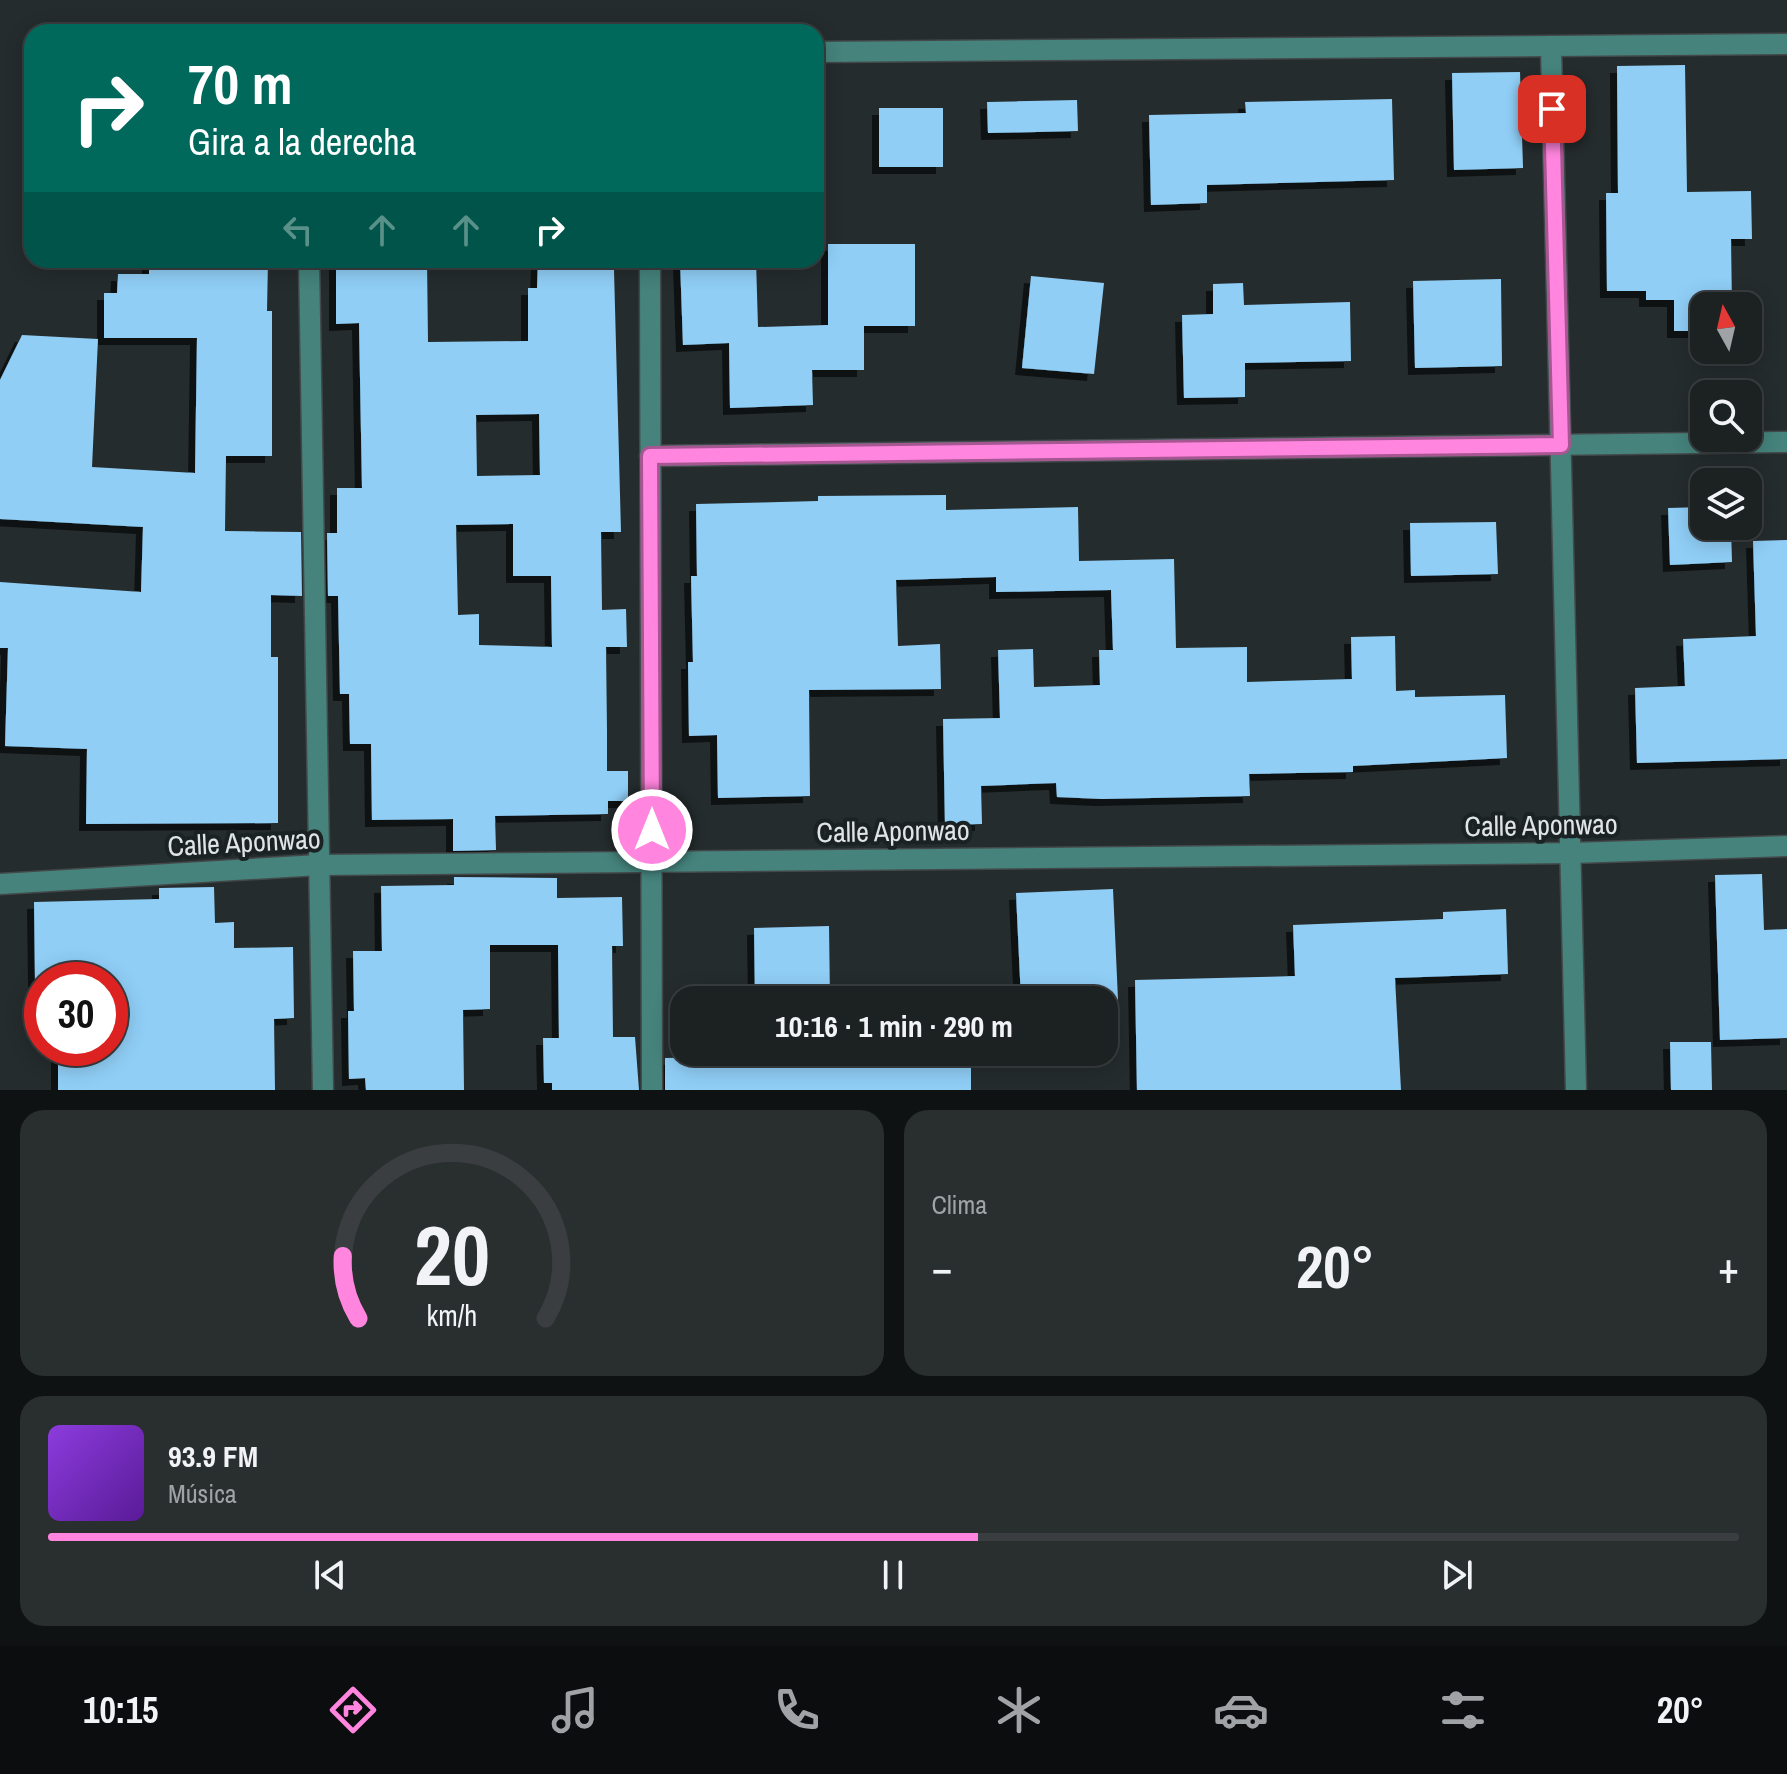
<!DOCTYPE html>
<html lang="es">
<meta charset="utf-8">
<style>
body{margin:0;font-family:"Archivo Narrow",sans-serif;background:#292e2f;color:#f1f3f6;height:100vh;display:flex;flex-direction:column;font-size:30px;white-space:nowrap}
*{box-sizing:border-box;margin:0}
p{font-size:26px;color:#a0a3a5}
.icon{flex:none;width:44px;height:44px;fill:none;stroke:currentColor;stroke-width:2;stroke-linecap:round;stroke-linejoin:round}
.map{position:relative;height:1090px;overflow:hidden}
.drawer{display:flex;flex-direction:column;gap:20px;padding:20px;background:#0f1213;flex:1}
.drawer>*{flex:none}
.guide{position:absolute;left:24px;top:24px;width:800px;height:244px;border-radius:24px;box-shadow:0 4px 20px #0003,0 0 0 2px #3a3e40;background:#00695c;color:#fff;overflow:hidden}
.needle{width:52px;rotate:352deg}
.fabs{position:absolute;left:1690px;top:292px;display:grid;gap:16px}
.fabs a{display:grid;place-items:center;width:72px;height:72px;border-radius:16px;background:#1c2122;box-shadow:0 4px 20px #0003,0 0 0 2px #3a3e40;font-size:40px}
.speed{position:absolute;left:24px;top:962px;display:flex;gap:16px;font-size:40px;font-weight:700;text-align:center}
.speed>*{display:grid;place-content:center;width:104px;height:104px;border-radius:50%;background:#1c2122;box-shadow:0 4px 20px #0003,0 0 0 2px #3a3e40;line-height:1}
.speed .limit{border:12px solid #d22;background:#fff;color:#111}
.pin{position:absolute;display:grid;place-items:center;width:68px;height:68px;color:#fff;margin:-34px;border-radius:16px;box-shadow:0 4px 12px #0006}
.me{position:absolute;width:88px;margin:-44px;rotate:0deg;stroke-linejoin:round;filter:drop-shadow(0 0 6px #0008)}
.turn{display:flex;align-items:center;gap:28px;height:168px;padding:0 32px;font-size:36px}
.turn .icon{width:104px;height:104px;stroke-width:2.5}
.turn b{display:block;font-size:56px;line-height:68px}
.lanes{display:flex;align-items:center;height:76px;padding:0 32px;background:#0003;justify-content:center;gap:40px;direction:ltr}
.lanes .off{opacity:.35}
.big{font-size:60px;font-weight:700;line-height:1.1}
.drawer .widget{flex:1;display:flex;flex-direction:column;justify-content:center;gap:12px;min-width:0;padding:0 28px;border-radius:24px;background:#292e2f}
.drawer .dial{align-items:center;gap:0}
.dial svg{height:208px;overflow:visible;fill:none;stroke:#3a3e40;stroke-width:7;stroke-linecap:round;text-anchor:middle}
.dial text{fill:#f1f3f6;stroke:none}
.song{display:flex;align-items:center;gap:24px}
.cover{width:96px;height:96px;border-radius:12px;background:linear-gradient(135deg,hsl(270 70% 55%),hsl(270 70% 35%))}
.played{height:8px;border-radius:4px;background:linear-gradient(90deg,#ff85de 55%,#3a3e40 55%)}
.keys{display:flex;justify-content:space-around;direction:ltr}
.heat{display:flex;justify-content:space-between;align-items:center;font-size:44px;direction:ltr}
.drawer .tiles{flex:1;display:grid;gap:20px;grid-template-columns:1fr 1fr}
.widget:last-child{grid-column:span 2}
.trip{position:absolute;left:670px;top:986px;width:448px;height:80px;border-radius:24px;background:#1c2122;box-shadow:0 4px 20px #0003,0 0 0 2px #3a3e40;font-weight:700;line-height:80px;text-align:center}
.tab-bar{display:flex;height:128px;justify-content:space-around;align-items:center;background:#0b0d0e;color:#a0a3a5}
.tab-bar .icon{width:56px;height:56px}
.tab-bar .on{color:#ff85de}
.tab-bar b{font-size:36px;color:#f1f3f6}
.map>svg:first-child{display:block}
</style>
<div class="map">
<svg width="1787" height="1090" viewBox="0 0 1787 1090">
<defs>
<filter id="shadow"><feDropShadow dx="-7" dy="7" stdDeviation="0" flood-color="#0009"/></filter>
</defs>
<rect width="100%" height="100%" fill="#252c2d"/>
<g fill="#90cef6" fill-rule="evenodd" filter="url(#shadow)">
<polygon points="1685,65 1687,192 1751,191 1752,239 1731,239 1732,306 1704,306 1704,331 1674,331 1674,300 1646,300 1646,291 1607,291 1606,193 1618,193 1617,66"/>
<polygon points="1520,72 1523,168 1454,170 1452,73"/>
<polygon points="1392,99 1394,180 1207,185 1207,203 1151,205 1149,115 1246,113 1245,102"/>
<polygon points="1077,100 1078,131 988,133 987,102"/>
<rect x="879" y="108" width="64" height="59"/>
<polygon points="828,244 915,244 915,326 864,326 864,370 812,370 813,405 730,408 729,343 683,345 680,260 756,260 758,327 828,325"/>
<polygon points="149,260 268,260 267,311 272,311 272,456 226,456 225,531 301,532 302,596 271,595 271,657 278,657 278,823 86,824 87,749 5,746 8,648 0,648 0,582 141,592 143,527 0,519 0,380 22,335 98,339 92,467 195,473 197,338 104,338 104,293 117,293 118,274 149,274"/>
<path d="M336,260H427L428,342L528,341V288H537L538,260H601V270H614L621,532H601L602,610L626,609L627,647H606L607,731V771H628V801H608V814L495,816L496,850L453,851V819L372,820L371,744H350L349,694H340L338,596H328L327,533H337V488H362L359,323L336,324ZM539,414L540,475L477,476L476,415ZM513,524V576H551L552,647L479,645V614L458,615L456,525Z"/>
<polygon points="1031,276 1104,283 1094,374 1022,368"/>
<polygon points="1501,279 1502,366 1415,368 1413,281"/>
<polygon points="1243,283 1244,305 1350,302 1351,361 1245,363 1245,397 1184,398 1182,315 1213,314 1213,284"/>
<polygon points="946,495 946,510 1078,507 1079,561 1174,559 1176,648 1247,647 1247,682 1352,679 1351,637 1395,636 1396,691 1415,690 1415,697 1505,695 1507,758 1353,766 1353,772 1249,774 1250,796 1102,799 1057,797 1056,783 981,786 982,824 945,825 943,719 1000,718 998,650 1033,649 1034,687 1100,685 1099,650 1113,650 1111,590 996,592 996,577 896,580 898,646 940,644 941,689 809,690 810,796 718,798 717,735 689,736 688,662 693,662 691,576 697,576 696,504 818,501 818,496"/>
<polygon points="1704,507 1704,526 1731,526 1732,562 1670,565 1668,508"/>
<polygon points="1496,522 1498,574 1411,576 1410,523"/>
<polygon points="1787,540 1787,759 1637,763 1635,688 1685,686 1683,639 1756,636 1753,541"/>
<polygon points="1762,874 1764,930 1787,929 1787,1038 1720,1040 1715,875"/>
<polygon points="454,877 557,878 557,898 622,897 623,946 612,946 613,1037 635,1037 639,1090 552,1090 552,1083 544,1083 543,1038 559,1038 558,945 490,945 490,1009 463,1010 464,1090 366,1090 365,1078 349,1079 348,1011 354,1011 353,951 382,951 381,886 454,885"/>
<polygon points="214,887 215,923 234,922 234,948 293,947 294,1018 274,1019 275,1090 58,1090 58,1048 110,1048 110,980 35,980 34,902 159,899 159,888"/>
<polygon points="1113,889 1118,1000 1021,1000 1016,893"/>
<polygon points="1506,909 1508,974 1395,978 1401,1090 1137,1090 1135,980 1295,976 1293,925 1443,919 1443,912"/>
<polygon points="829,926 830,1000 755,1000 754,928"/>
<polygon points="1670,1042 1711,1042 1712,1090 1671,1090"/>
<polygon points="971,1053 971,1090 665,1090 665,1058"/>
</g>
<g fill="none" stroke-linecap="round" stroke-linejoin="round">
<defs>
<g id="minor">
<polyline points="1551,47 1576,1090"/>
<polyline points="816,52 1787,44"/>
<polyline points="309,260 323,1090"/>
<polyline points="650,260 652,1090"/>
<polyline points="650,456 1787,442"/>
<polyline points="0,884 319,865 1572,853 1787,846"/>
</g>
</defs>
<use href="#minor" stroke="#43494a" stroke-width="23"/>
<use href="#minor" stroke="#45837c" stroke-width="20"/>
</g>
<g fill="none" stroke-linecap="round" stroke-linejoin="round">
<defs>
<polyline id="route" points="652,830 650,456 1561,445 1552,109"/>
</defs>
<use href="#route" stroke="#a65690" stroke-width="20"/>
<use href="#route" stroke="#ff85de" stroke-width="14"/>
</g>
<g text-anchor="middle" dominant-baseline="central" stroke-width="8" stroke-linejoin="round" paint-order="stroke">
<g font-size="28" fill="#e0e4e5" stroke="#1b2223">
<text transform="translate(1541 825) rotate(-1)">Calle Aponwao</text>
<text transform="translate(893 831) rotate(-1)">Calle Aponwao</text>
<text transform="translate(244 842) rotate(-3)">Calle Aponwao</text>
</g>
</g>
</svg>
<div class="fabs">
<a><svg class="needle" viewBox="-14 -14 28 28"><path d="M0-13l5 13h-10z" fill="#e53935"/><path d="M0 13l5-13h-10z" fill="#a0a3a5"/></svg></a>
<a><svg class="icon" aria-label="search" viewBox="0 0 24 24"><circle cx="10" cy="10" r="6"/><path d="M15 15l6 6"/></svg></a>
<a><svg class="icon" aria-label="layers" viewBox="0 0 24 24"><path d="M12 4l9 5-9 5-9-5zM3 14l9 5 9-5"/></svg></a>
</div>
<div class="speed"><div class="limit">30</div></div>
<div class="pin" style="left:1552px;top:109px;background:#d93025"><svg class="icon" aria-label="arrive" viewBox="0 0 24 24"><path d="M6 21V4h12l-3 4 3 4H6"/></svg></div>
<svg class="me" style="left:652px;top:830px" viewBox="-20 -20 40 40"><circle r="17" fill="#ff85de" stroke="#fff" stroke-width="3"/><path d="M0-11L8 9 0 5-8 9z" fill="#fff"/></svg>
<div class="trip">10:16 · 1 min · 290 m</div>
<div class="guide">
<div class="turn"><svg class="icon" aria-label="right" viewBox="0 0 24 24"><path d="M7 20v-9h11M14 6l5 5-5 5"/></svg><div><b>70 m</b>Gira a la derecha</div></div>
<div class="lanes"><svg class="icon off" aria-label="left" viewBox="0 0 24 24"><path d="M17 20v-9H6M10 6l-5 5 5 5"/></svg><svg class="icon off" aria-label="ahead" viewBox="0 0 24 24"><path d="M12 20V5M6 11l6-6 6 6"/></svg><svg class="icon off" aria-label="ahead" viewBox="0 0 24 24"><path d="M12 20V5M6 11l6-6 6 6"/></svg><svg class="icon" aria-label="right" viewBox="0 0 24 24"><path d="M7 20v-9h11M14 6l5 5-5 5"/></svg></div>
</div>
</div>
<section class="drawer">
<div class="tiles">
<div class="widget dial"><svg viewBox="0 0 100 80">
<path d="M14 69A42 42 0 1 1 86 69"/>
<path d="M14 69A42 42 0 0 1 8 45" stroke="#ff85de"/>
<text x="50" y="56" font-size="32" font-weight="700">20</text>
<text x="50" y="72" font-size="11">km/h</text>
</svg></div>
<div class="widget"><p>Clima</p>
<div class="heat"><a>−</a><b class="big">20°</b><a>+</a></div>
</div>
<div class="widget">
<div class="song"><i class="cover"></i><div><b>93.9 FM</b><p>Música</p></div></div>
<div class="played"></div>
<div class="keys"><svg class="icon" aria-label="previous" viewBox="0 0 24 24"><path d="M18 5L8 12l10 7zM5 5v14"/></svg><svg class="icon" aria-label="pause" viewBox="0 0 24 24"><path d="M8 5v14M16 5v14"/></svg><svg class="icon" aria-label="next" viewBox="0 0 24 24"><path d="M6 5l10 7-10 7zM19 5v14"/></svg></div>
</div>
</div>
</section>
<nav class="tab-bar">
<b>10:15</b>
<svg class="icon on" aria-label="directions" viewBox="0 0 24 24"><path d="M12 3l9 9-9 9-9-9zM9 14v-3h6M13 9l2 2-2 2"/></svg>
<svg class="icon" aria-label="music" viewBox="0 0 24 24"><path d="M9 18V5l10-2v13"/><circle cx="6" cy="18" r="3"/><circle cx="16" cy="16" r="3"/></svg>
<svg class="icon" aria-label="phone" viewBox="0 0 24 24"><path d="M5 4h4l2 5-3 2q2 4 5 5l2-3 5 2v4C11 20 4 13 5 4z"/></svg>
<svg class="icon" aria-label="climate" viewBox="0 0 24 24"><path d="M12 3v18M4 7l16 10M4 17L20 7"/></svg>
<svg class="icon" aria-label="car" viewBox="0 0 24 24"><path d="M5 17H2v-5l4-1 3-4h7l3 4 3 1v5h-3M9 17h6M6 11h13"/><circle cx="7" cy="17" r="2"/><circle cx="17" cy="17" r="2"/></svg>
<svg class="icon" aria-label="filters" viewBox="0 0 24 24"><path d="M4 7h16M4 17h16"/><circle cx="9" cy="7" r="2"/><circle cx="15" cy="17" r="2"/></svg>
<b>20°</b>
</nav>
